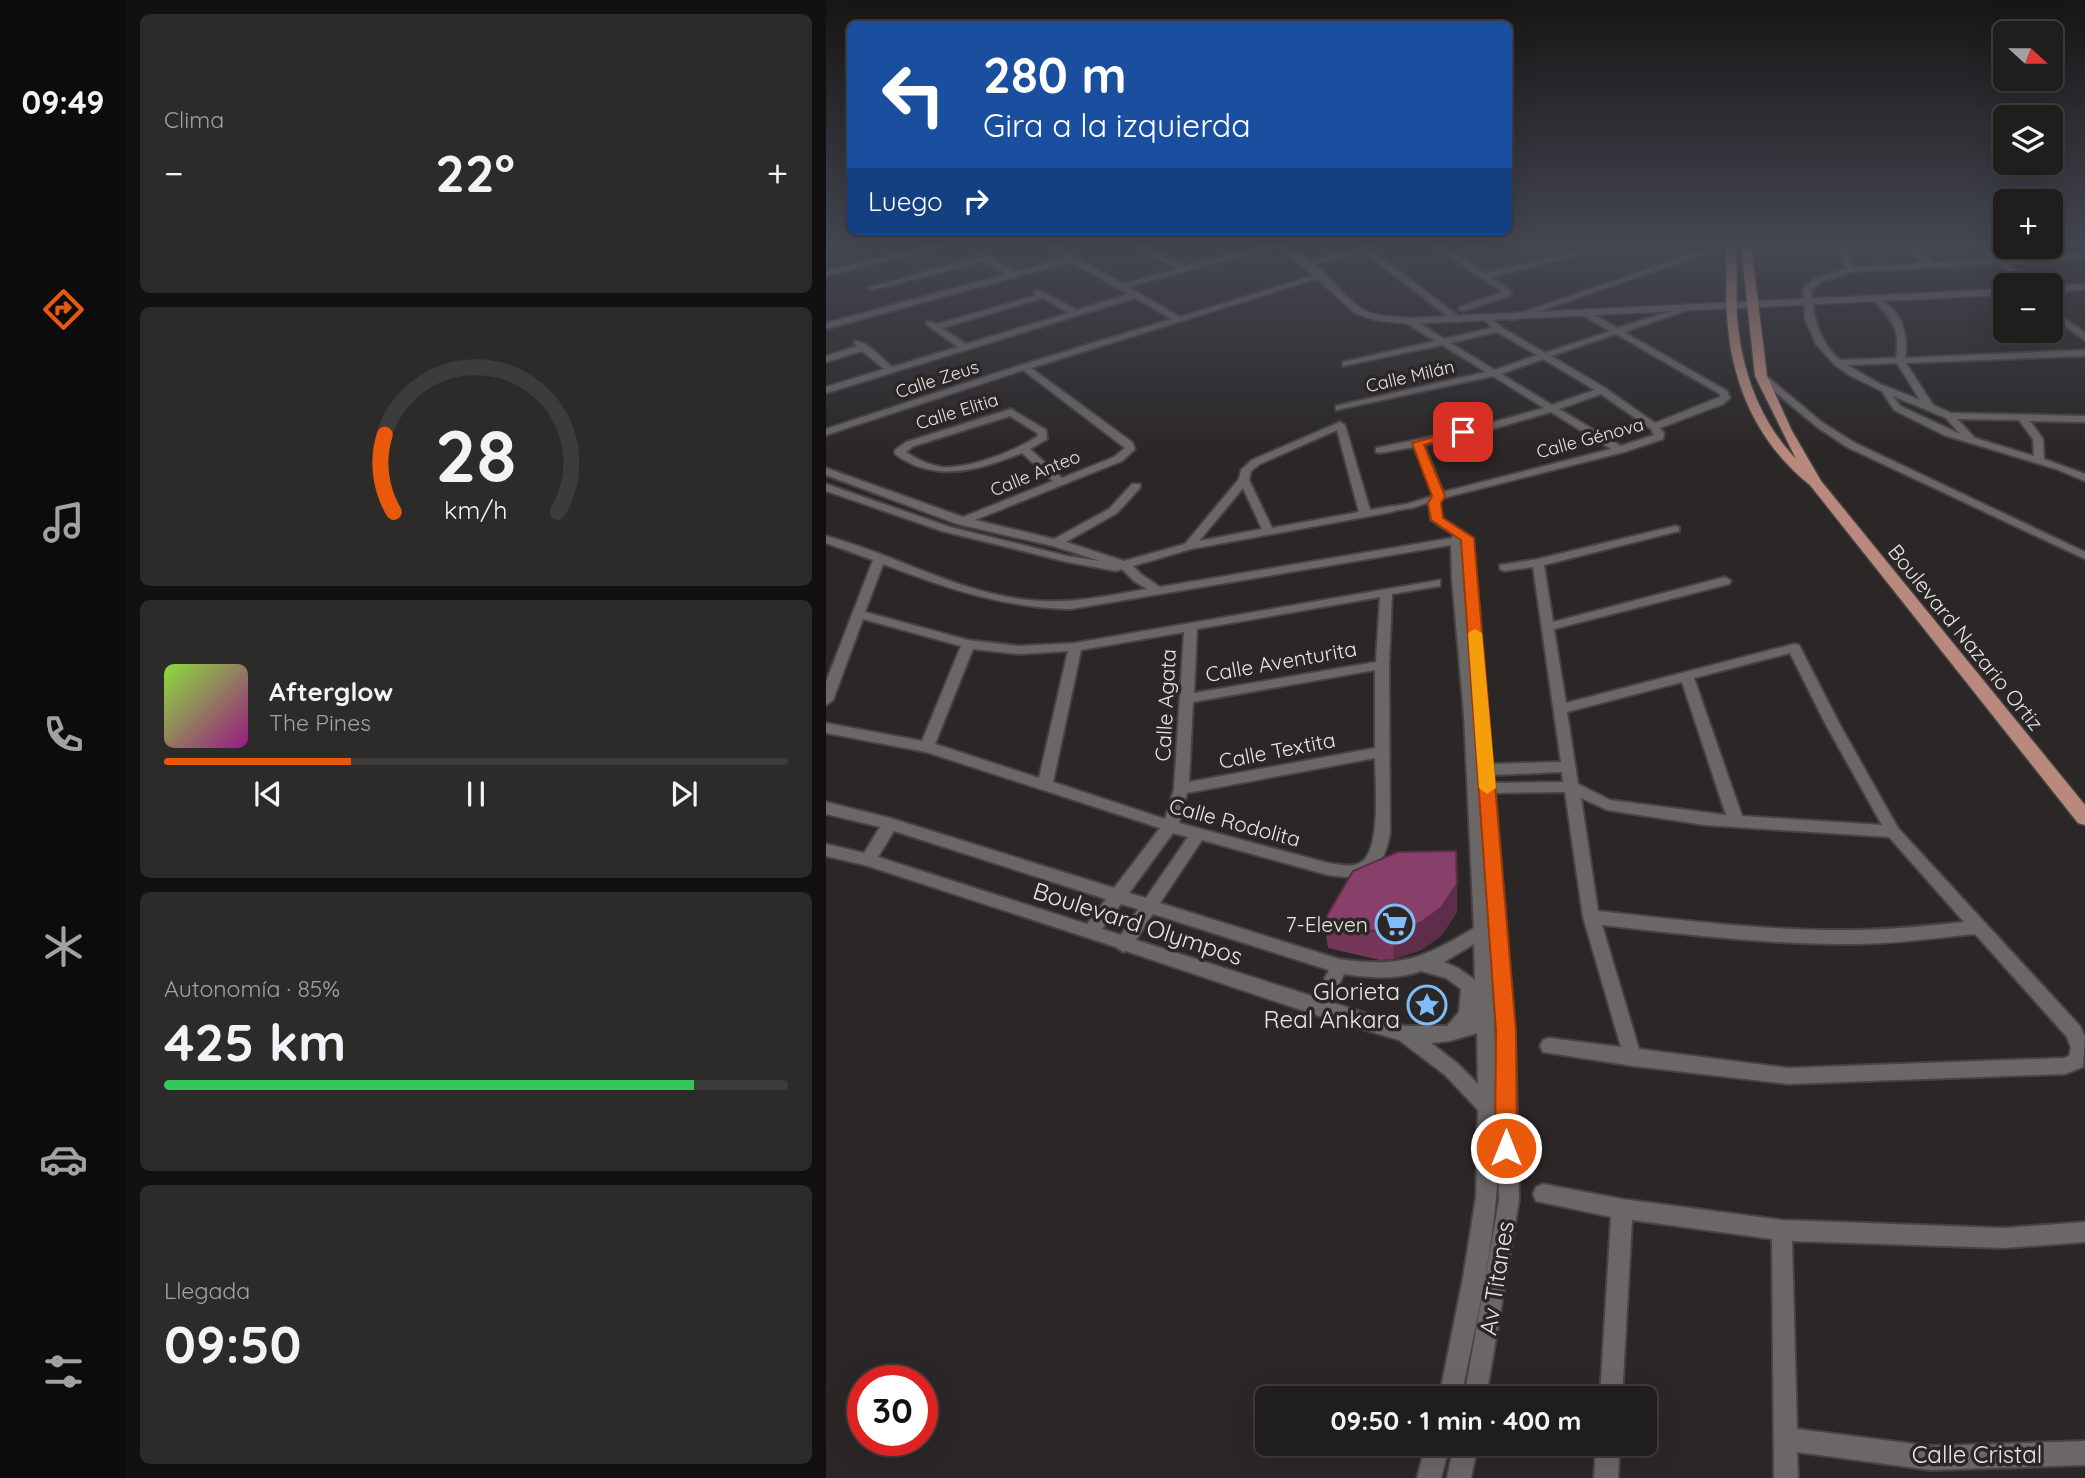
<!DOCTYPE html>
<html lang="es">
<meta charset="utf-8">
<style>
body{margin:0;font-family:Quicksand,sans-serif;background:#2d2a2a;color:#f1f3f6;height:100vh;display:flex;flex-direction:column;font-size:26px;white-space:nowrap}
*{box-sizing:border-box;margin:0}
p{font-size:23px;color:#a2a2a4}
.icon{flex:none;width:38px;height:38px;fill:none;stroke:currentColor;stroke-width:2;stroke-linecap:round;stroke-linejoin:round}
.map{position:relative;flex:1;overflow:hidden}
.panel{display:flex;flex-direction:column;gap:14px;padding:14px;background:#121010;width:700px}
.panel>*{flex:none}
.banner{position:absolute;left:21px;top:21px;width:665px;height:214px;border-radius:10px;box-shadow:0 7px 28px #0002,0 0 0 2px #3d3b3b;background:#1a4fa0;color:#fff;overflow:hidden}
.needle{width:46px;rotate:111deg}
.controls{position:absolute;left:1167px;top:21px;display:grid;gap:14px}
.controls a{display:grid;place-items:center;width:70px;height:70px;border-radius:10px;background:#201d1d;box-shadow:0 7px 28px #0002,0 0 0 2px #3d3b3b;font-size:35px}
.speed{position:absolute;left:21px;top:1365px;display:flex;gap:14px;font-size:35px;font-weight:700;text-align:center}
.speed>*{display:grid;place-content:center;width:91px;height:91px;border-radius:50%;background:#201d1d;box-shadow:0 7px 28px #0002,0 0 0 2px #3d3b3b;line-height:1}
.speed .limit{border:10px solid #d22;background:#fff;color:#111}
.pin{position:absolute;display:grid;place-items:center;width:60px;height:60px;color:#fff;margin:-30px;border-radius:14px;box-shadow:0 4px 10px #0006}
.me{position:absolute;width:77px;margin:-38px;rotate:0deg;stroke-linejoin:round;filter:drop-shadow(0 0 5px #0008)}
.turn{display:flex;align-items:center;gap:24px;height:147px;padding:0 21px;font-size:32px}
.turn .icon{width:91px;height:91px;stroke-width:2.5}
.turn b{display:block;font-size:49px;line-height:60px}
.then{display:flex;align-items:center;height:66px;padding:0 21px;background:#0003;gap:14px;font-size:26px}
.big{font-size:52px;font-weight:700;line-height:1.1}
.panel .widget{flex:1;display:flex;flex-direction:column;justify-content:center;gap:10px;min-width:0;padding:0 24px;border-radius:10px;background:#2d2a2a}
.panel .dial{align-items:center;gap:0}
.dial svg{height:182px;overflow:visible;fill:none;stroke:#3d3b3b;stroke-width:7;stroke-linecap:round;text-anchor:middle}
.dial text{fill:#f1f3f6;stroke:none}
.song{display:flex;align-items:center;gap:21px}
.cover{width:84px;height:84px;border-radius:10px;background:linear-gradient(135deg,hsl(90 70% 55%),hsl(310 70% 35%))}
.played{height:7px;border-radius:4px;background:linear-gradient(90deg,#ea580c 30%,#3d3b3b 30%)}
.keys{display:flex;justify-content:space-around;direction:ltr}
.heat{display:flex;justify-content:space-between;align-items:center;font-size:38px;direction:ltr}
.charge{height:10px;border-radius:5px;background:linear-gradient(90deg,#34c759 85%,#3d3b3b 0)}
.trip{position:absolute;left:429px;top:1386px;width:402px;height:70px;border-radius:10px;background:#201d1d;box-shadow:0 7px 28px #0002,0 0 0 2px #3d3b3b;font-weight:700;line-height:70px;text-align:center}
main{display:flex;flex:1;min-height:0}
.dock{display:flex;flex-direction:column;width:126px;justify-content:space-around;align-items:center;background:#0d0c0c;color:#a2a2a4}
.dock .icon{width:49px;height:49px}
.dock .on{color:#ea580c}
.dock b{font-size:32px;color:#f1f3f6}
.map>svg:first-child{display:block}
</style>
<main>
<nav class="dock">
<b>09:49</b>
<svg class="icon on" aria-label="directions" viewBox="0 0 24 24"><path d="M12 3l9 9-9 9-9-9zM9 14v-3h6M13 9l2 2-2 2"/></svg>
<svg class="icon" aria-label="music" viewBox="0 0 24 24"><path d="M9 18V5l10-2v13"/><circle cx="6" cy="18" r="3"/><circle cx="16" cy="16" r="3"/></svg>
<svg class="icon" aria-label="phone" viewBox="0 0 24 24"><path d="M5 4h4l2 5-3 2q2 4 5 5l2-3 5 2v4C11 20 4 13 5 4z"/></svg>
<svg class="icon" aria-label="climate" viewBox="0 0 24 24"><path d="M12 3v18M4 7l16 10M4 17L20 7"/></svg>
<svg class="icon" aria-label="car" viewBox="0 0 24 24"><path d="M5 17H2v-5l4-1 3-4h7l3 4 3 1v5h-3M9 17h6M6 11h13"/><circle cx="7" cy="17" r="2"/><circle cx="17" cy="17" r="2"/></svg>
<svg class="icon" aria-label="filters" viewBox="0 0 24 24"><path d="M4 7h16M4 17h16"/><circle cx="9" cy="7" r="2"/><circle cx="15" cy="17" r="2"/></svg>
</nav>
<section class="panel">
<div class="widget"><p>Clima</p>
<div class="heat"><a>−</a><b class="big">22°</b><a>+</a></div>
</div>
<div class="widget dial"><svg viewBox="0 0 100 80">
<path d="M14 69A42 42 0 1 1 86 69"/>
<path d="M14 69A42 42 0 0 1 10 35" stroke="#ea580c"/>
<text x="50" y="56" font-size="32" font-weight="700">28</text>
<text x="50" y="72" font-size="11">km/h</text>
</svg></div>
<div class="widget">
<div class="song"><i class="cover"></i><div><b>Afterglow</b><p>The Pines</p></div></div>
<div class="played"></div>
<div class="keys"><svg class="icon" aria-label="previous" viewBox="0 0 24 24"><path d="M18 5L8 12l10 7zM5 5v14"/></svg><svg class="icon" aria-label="pause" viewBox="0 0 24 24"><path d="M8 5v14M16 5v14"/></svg><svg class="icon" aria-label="next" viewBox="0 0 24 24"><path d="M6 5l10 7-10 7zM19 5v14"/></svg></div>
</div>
<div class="widget"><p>Autonomía · 85%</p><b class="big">425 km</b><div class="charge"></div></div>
<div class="widget"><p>Llegada</p><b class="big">09:50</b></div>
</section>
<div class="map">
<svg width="1259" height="1478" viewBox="0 0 1259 1478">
<rect width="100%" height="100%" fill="#2b2727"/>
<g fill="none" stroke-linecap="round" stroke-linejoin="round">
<defs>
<polygon id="pedestrian" points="613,494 616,494 616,498 586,508 566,511 562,509 563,507 581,504"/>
<g id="minor">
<polygon points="14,245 29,245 0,253 0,249"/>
<polygon points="106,245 120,245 0,276 0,272"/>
<path d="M218,245H228L297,284L352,269L308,245H318L360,267L438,245H452L302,287L354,317L489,275L496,277L205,368L306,442L309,449L296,461L149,520L228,539L283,509L306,484H314V488L291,513L240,542L298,561L359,544L413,479L415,470L426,460L514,422L519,425L544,510L566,506L571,509L566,512L365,549L307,566L316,575L334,587L626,538L627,534L605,520L603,503L608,496L588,447L554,453L550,452V448L638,430L718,408L667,376L510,410V406L660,372L616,345L517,366V362L609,341L580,323V319H586L618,339L666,328L658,319L662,316L675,327L719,353L784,331L756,315V311H762L791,328L865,305V309L798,332L901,391L904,398L897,404L834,428L838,433L837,439L798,452L617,498L613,503L616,518L647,538L666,764L735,762L707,567L678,571L674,569V565L712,559L849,526L853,527V531L718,565L727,622L899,577L905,581L903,584L728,629L740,703L968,644L973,645L1014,725L1072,828L1254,1026L1259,1037L1257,1067L1239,1074L962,1084L807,1066L717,1052L714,1046L717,1040L723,1038L795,1047L757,917L739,792L669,793L689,1031L693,1200L660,1398H638L673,1200L670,1018L668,1022C670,1080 675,1140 670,1198C664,1265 648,1332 635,1398H613L637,1278L650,1197L652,1110L619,1075L573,1040L493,1016L300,951L297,952L290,947L42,866L0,856V844L38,853L54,827L0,814V802L64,818L288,888L334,828L100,752L0,733V723L96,741L135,646L37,619L7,700L0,705V682L47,560L0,543V536C72,555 138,597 215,601C250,603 286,595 321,589L308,581L296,569L290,571L241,562L116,531L0,491V484L124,527L241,556L274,561L227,546L131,524L0,475V468L137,517L227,481L196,453C154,470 109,484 69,454V450L80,442L185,409L220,430L221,439L204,449L236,478L288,457L299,448L197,370L0,435V429L195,365L346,319L309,298L0,393V387L58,369L36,351L0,362V356L31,346L28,343L29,341C42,342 56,358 66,367L132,347L101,325V321L111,324L211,295L208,292L212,290L251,310L303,294L245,262L0,329V323L180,274L157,261L46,290L42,288L152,257L148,254L149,252H155L188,272L240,258ZM217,298L243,313L140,344L116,328ZM671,332L711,355L669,370L624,343ZM790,334L894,394V397L829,423L779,388L725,356ZM717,359L769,390L726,405L675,374ZM775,394L825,429L828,435L795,446L733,409ZM725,412L785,449L617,492L598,445L670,428ZM184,416L211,433L212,436C189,451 144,469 116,467C103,465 90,459 80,452L88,446ZM511,430L533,512L446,528L423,480L425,471L434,464ZM417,488L436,529L373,541ZM625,545L626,579L638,715L648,928C596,959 574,968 513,959L334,903L376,840L502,875C541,881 557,873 564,833L563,665L566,594L614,586V580L249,643L193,646L142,640L39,612L57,564C119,588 178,608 245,609ZM554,597L550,662L368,693L371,629ZM358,632L348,789L339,819L227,782L255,650ZM147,649L193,654L242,651L213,778L109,744ZM964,653L1000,725L1056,825L916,816L868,678ZM549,670V748L363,782L367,702ZM856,682L900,815L784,800L752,784L741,712ZM549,758C549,780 556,852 534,863C525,868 512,864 502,863L353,823L361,793ZM736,772L737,782L668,783L667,775ZM755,798L781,810L879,825L1063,837L1138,922C1100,926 1063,930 1025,930C940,931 856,920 772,911ZM68,831L280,899L261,924L52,857ZM347,833L362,837L320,898L303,893ZM295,904L312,909L295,935L276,929ZM327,914L503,970L489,997L310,940ZM776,925C859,934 942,945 1026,944C1068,944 1108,938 1149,934L1241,1037L1245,1048L1243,1056L1238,1058L962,1068L813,1049ZM648,944L649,980L632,968L618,962ZM665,945L670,1010L667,1009ZM595,971L620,978L635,989L633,1012L621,1026H579L505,1002L518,974C544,978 570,980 595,971ZM651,1033L652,1084L631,1063L605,1043L624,1041Z"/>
<polygon points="543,245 549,245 549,249 545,250 635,318 635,322 629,322 537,251 480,266 476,264"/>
<polygon points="608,245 617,245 626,251 650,245 665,245 631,254 658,273 772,247 776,249 664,277 685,291 685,295 637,311 633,309 634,307 676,292"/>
<path d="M1012,245H1020L1027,267L1098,263L1077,245H1086L1107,263L1167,259L1149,245H1158L1176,259L1259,254V258L1181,263L1209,285H1200L1172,263L1025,272L995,282L985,290C988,318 992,341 1014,360L1070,358C1075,326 1066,322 1047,299L1051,297C1075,311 1083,331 1079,358L1259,350V356L1080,363L1107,405L1125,413L1259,416V422L1204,421L1217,439L1218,459L1259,474V481L1230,469L1118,435L1068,410L1056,391L1025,376L1009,365L990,344L979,319L977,289L989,278L1020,269ZM1071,363L1094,400L1054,384L1021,365ZM1067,396L1120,418L1134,434L1074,406ZM1131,419L1193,420L1207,439L1208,456L1149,438Z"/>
<polygon points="874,251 881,253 688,320 681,318"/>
<polygon points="1225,309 1259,333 1259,340 1225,316"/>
<polygon points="932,374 938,374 997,423 1029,443 1259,552 1259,559 1021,447 991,427 932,378"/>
<polygon points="717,1184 796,1199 956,1220 1177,1228 1259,1222 1259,1242 1177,1248 966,1241 971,1429 1104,1446 1259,1441 1259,1465 1104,1470 971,1452 972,1478 948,1478 946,1239 806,1220 796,1398 774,1398 785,1217 710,1201 707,1194 710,1187"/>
<polygon points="600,1444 624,1444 615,1478 591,1478"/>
<polygon points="628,1444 652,1444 645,1478 621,1478"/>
<polygon points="770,1444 794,1444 792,1478 768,1478"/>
</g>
<g id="tertiary">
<path d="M448,245C483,245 508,290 535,308C548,317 568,316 583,318L1180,289V295L583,324L548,320L528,313L477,266Z"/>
<polygon points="1259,284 1259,290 1225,292 1225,286"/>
</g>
<path id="primary" d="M899,245H909C912,269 910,292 911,316C915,369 933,420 970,459L929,376L915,245H925L941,376L966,431L995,481L1259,805V825L1252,823L984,485C931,443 905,383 901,316C899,292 902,269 899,245Z"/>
</defs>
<use href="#pedestrian" stroke="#464343" stroke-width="4"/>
<use href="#minor" stroke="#464343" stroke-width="4"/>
<use href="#tertiary" stroke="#464343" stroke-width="3"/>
<use href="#primary" stroke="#464343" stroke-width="3"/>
<use href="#pedestrian" fill="#6b6767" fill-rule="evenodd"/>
<use href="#minor" fill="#6b6767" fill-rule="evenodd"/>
<use href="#tertiary" fill="#6b6767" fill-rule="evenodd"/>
<use href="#primary" fill="#b8897c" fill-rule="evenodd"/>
</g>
<polygon fill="#75365a" points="631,912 615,936 595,950 568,959 554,960 502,948 498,921"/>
<polygon fill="#5f2c4a" points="631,884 631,912 615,936 595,950 568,959 567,932"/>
<polygon fill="#883f69" stroke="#5f2c4a" stroke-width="2" points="630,851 631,884 615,908 594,923 567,932 552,932 498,921 527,871 572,852"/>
<linearGradient id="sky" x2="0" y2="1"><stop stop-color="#181515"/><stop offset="0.54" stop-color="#444752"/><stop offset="1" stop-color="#444752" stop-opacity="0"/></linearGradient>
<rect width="1259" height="452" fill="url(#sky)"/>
<polygon fill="#ea580c" stroke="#983908" stroke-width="2" points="637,429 643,432 641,434 598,445 619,496 615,503 617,518 648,538 690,1031 691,1148 688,1156 680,1159 672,1156 669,1148 670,1031 635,540 605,520 602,503 606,496 586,443"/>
<polygon fill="#f59e0b" points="649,629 656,633 670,788 661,794 653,788 642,633"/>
<defs>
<symbol id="supermarket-ring" viewBox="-11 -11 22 22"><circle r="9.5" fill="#2b2727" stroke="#7ebdf9" stroke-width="1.5"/><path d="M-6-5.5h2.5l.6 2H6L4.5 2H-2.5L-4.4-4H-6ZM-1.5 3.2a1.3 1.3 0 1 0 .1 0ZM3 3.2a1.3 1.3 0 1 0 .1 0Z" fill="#7ebdf9"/></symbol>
<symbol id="sight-ring" viewBox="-11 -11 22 22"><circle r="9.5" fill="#2b2727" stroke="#7ebdf9" stroke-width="1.5"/><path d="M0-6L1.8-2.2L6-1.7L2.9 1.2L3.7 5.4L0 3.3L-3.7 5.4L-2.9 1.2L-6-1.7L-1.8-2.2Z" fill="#7ebdf9"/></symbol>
</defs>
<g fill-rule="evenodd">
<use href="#supermarket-ring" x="547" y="902" width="44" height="44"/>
<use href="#sight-ring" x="579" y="983" width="44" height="44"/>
</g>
<g text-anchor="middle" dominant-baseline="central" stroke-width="7" stroke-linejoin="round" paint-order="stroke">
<g font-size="18" fill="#e7e5e5" stroke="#2b2727">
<text transform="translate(584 376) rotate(-13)">Calle Milán</text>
<text transform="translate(111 379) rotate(-18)">Calle Zeus</text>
<text transform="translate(131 411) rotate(-17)">Calle Elitia</text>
<text transform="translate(764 438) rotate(-15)">Calle Génova</text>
<text transform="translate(209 473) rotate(-22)">Calle Anteo</text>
</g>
<g font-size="21" fill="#e7e5e5" stroke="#2b2727">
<text transform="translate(1140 637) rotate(51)">Boulevard Nazario Ortiz</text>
<text transform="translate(455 661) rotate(-10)">Calle Aventurita</text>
<text transform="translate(339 705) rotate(-87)">Calle Agata</text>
<text transform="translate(451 750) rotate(-11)">Calle Textita</text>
<text transform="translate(409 822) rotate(15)">Calle Rodolita</text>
</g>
<g font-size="21" fill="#e7e5e5" stroke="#2b2727" text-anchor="end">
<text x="542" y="924">7-Eleven</text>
</g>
<g font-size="24" fill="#e7e5e5" stroke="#2b2727">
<text transform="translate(312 923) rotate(18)">Boulevard Olympos</text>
<text transform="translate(670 1278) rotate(-81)">Av Titanes</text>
<text x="1151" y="1454">Calle Cristal</text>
</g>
<g font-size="24" fill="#e7e5e5" stroke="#2b2727" text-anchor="end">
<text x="574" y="991">Glorieta<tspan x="574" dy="28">Real Ankara</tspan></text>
</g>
</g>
</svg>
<div class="controls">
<a><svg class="needle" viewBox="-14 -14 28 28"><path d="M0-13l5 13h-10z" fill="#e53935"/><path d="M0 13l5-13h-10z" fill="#a2a2a4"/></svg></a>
<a><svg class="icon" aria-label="layers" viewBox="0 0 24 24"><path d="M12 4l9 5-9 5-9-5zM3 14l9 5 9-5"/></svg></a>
<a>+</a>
<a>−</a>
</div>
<div class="speed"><div class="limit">30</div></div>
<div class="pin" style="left:637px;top:432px;background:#d93025"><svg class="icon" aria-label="arrive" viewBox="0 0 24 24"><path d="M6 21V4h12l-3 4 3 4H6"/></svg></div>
<svg class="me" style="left:680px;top:1148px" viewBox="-20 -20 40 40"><circle r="17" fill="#ea580c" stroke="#fff" stroke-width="3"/><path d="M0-11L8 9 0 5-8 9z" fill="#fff"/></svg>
<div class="trip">09:50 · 1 min · 400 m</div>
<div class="banner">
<div class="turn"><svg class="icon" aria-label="left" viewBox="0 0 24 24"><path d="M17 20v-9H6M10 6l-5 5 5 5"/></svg><div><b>280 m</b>Gira a la izquierda</div></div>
<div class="then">Luego<svg class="icon" aria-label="right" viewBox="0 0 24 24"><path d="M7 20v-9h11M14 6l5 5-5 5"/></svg></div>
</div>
</div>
</main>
